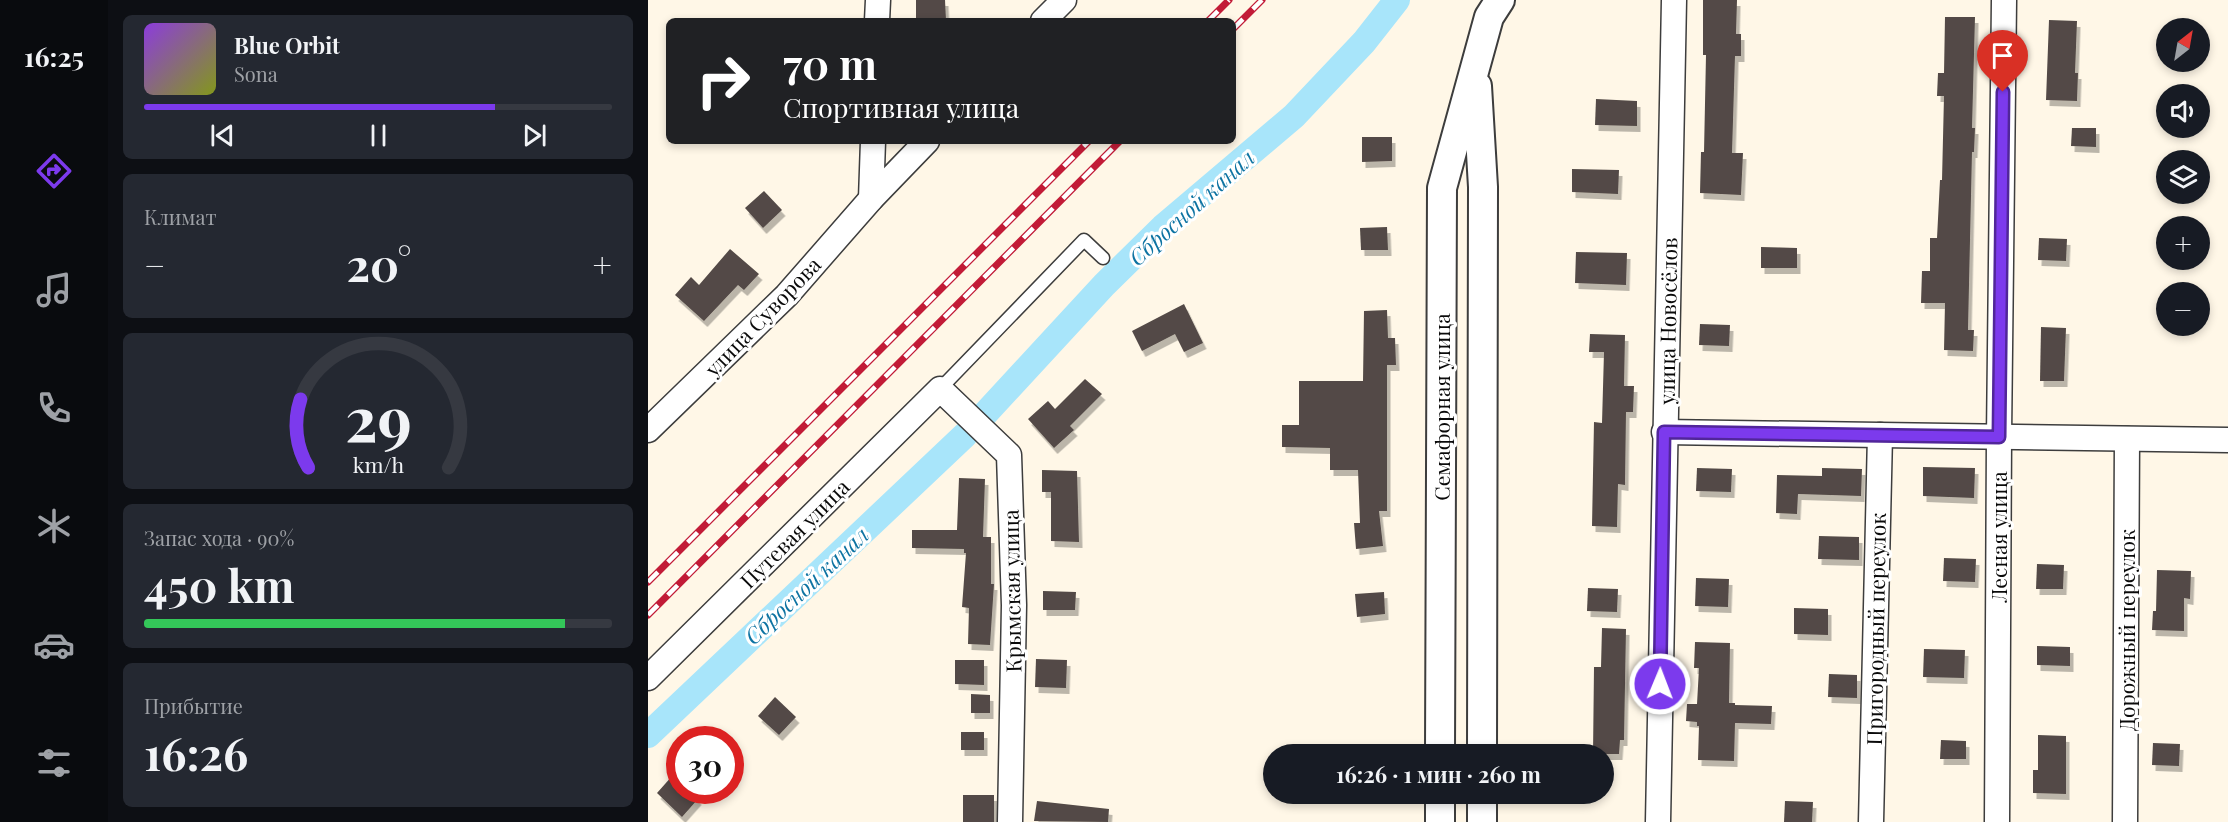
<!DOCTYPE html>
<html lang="ru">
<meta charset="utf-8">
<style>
body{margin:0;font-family:"Playfair Display",serif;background:#242831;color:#f1f3f6;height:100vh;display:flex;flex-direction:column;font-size:22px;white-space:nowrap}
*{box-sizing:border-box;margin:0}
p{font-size:20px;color:#9ea1a6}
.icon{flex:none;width:33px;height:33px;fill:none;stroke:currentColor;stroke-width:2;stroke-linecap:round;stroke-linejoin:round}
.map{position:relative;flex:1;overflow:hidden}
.drawer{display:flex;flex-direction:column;gap:15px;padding:15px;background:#0d0f14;width:540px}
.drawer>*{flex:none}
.guide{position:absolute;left:18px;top:18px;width:570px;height:126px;border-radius:9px;box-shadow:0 3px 9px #0003;background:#202124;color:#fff;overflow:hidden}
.needle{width:39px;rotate:31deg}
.tools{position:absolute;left:1508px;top:18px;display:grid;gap:12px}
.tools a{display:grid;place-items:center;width:54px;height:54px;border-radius:50%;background:#171b24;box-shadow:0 3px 9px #0003;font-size:30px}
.speed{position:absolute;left:18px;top:726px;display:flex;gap:12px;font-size:30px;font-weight:700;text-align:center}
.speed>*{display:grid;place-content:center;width:78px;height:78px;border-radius:50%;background:#171b24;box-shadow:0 3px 9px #0003;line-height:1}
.speed .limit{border:9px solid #d22;background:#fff;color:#111}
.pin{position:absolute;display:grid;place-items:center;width:51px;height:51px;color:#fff;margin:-62px -26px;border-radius:50% 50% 50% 0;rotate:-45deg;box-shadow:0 0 6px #0007}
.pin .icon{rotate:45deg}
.me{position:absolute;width:66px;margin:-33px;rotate:1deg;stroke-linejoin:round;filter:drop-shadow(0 0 4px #0008)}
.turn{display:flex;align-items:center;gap:21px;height:126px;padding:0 18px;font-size:27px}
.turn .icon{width:78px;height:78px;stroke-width:2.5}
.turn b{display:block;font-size:42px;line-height:51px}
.big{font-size:45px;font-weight:700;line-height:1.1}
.drawer .card{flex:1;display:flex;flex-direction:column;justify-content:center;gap:9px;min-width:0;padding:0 21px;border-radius:9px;background:#242831}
.drawer .dial{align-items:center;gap:0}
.dial svg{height:156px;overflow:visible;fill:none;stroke:#363941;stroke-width:7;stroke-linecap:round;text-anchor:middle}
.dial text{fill:#f1f3f6;stroke:none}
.song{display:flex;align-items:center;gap:18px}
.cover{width:72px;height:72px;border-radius:9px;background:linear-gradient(135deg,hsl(270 70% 55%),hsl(70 70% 35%))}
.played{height:6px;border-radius:3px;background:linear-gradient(90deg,#7c3aed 75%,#363941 75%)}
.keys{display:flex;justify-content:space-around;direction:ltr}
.heat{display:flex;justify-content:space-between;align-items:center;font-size:33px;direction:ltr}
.charge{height:9px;border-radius:4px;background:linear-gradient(90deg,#34c759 90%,#363941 0)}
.trip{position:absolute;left:615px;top:744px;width:351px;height:60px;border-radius:30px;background:#171b24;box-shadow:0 3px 9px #0003;font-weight:700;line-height:60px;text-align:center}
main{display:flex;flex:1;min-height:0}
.tabs{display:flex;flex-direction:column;width:108px;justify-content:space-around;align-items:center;background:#090b0e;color:#9ea1a6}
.tabs .icon{width:42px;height:42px}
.tabs .on{color:#7c3aed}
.tabs b{font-size:27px;color:#f1f3f6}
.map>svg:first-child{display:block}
</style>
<main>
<nav class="tabs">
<b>16:25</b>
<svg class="icon on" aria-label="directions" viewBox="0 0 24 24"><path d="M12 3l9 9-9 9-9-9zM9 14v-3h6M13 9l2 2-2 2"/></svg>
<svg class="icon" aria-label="music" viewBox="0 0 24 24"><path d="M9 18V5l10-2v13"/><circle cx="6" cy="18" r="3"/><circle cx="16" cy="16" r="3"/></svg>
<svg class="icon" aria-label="phone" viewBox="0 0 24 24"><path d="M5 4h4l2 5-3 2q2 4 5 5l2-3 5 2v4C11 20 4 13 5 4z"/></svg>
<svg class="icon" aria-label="climate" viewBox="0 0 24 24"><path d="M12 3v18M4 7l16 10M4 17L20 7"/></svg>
<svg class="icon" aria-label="car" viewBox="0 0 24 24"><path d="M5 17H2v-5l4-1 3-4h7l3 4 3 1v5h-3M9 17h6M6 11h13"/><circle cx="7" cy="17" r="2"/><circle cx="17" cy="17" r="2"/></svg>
<svg class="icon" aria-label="filters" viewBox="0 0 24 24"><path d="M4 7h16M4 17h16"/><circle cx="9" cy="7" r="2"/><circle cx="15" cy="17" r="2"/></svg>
</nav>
<section class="drawer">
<div class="card">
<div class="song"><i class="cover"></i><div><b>Blue Orbit</b><p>Sona</p></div></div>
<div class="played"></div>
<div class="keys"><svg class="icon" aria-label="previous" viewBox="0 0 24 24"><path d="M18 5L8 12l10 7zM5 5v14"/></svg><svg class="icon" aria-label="pause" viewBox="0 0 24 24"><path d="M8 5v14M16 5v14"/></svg><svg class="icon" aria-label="next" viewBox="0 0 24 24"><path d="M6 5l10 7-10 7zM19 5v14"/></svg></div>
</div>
<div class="card"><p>Климат</p>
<div class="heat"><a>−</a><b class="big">20°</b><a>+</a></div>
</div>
<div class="card dial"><svg viewBox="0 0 100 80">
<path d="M14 69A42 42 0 1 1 86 69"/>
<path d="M14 69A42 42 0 0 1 10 34" stroke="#7c3aed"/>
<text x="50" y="56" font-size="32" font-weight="700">29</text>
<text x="50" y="72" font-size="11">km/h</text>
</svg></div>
<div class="card"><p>Запас хода · 90%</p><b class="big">450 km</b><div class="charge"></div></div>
<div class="card"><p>Прибытие</p><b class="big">16:26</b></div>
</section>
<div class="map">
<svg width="1580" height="822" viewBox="0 0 1580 822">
<defs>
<filter id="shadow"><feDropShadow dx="3.5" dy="6" stdDeviation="0" flood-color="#0004"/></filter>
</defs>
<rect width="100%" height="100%" fill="#fff7e7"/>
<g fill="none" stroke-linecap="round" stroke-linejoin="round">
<g stroke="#a8e5fa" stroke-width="26">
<polyline points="336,415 456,285 515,227 646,116 716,42 749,0"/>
<polyline points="0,735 317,435"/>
</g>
</g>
<g fill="#534a46" filter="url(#shadow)">
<polygon points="268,0 297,0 298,20 268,20"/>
<polygon points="1055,0 1089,0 1088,34 1093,34 1093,56 1087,56 1084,153 1095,153 1093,195 1052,193 1053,152 1056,152 1058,55 1055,55"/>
<polygon points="1297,17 1327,17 1324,128 1327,128 1326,152 1324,152 1320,330 1326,330 1325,351 1296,350 1297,303 1273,303 1274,271 1282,271 1282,238 1289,238 1292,180 1294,180 1296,96 1289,96 1290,73 1296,73"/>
<polygon points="1401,20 1429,21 1427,73 1430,73 1429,101 1398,100"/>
<polygon points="948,99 989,101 989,126 947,125"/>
<polygon points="1424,128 1448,128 1448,147 1423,146"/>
<polygon points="714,137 744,137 744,161 714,162"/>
<polygon points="924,169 971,170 970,194 924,192"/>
<polygon points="116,191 134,210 115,228 97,208"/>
<polygon points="739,227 740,250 713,250 712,228"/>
<polygon points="1391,238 1419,239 1418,261 1390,260"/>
<polygon points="1113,247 1149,248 1149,268 1113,268"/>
<polygon points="82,249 111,274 96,290 90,285 56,321 27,295 43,277 51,285"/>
<polygon points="928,252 979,253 978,285 927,283"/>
<polygon points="536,304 555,343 536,352 527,334 494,351 484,331"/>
<polygon points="739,310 740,338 747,338 748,365 739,365 739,511 731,511 735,546 708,549 706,523 712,523 710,470 682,470 682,448 634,447 634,425 651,425 651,381 715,381 716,311"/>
<polygon points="1052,324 1082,325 1081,346 1051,345"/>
<polygon points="1393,327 1418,328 1416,381 1392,381"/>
<polygon points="942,334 977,335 976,386 986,386 985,412 978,412 977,485 970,484 969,527 944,526 946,422 954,423 956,352 941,352"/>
<polygon points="437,379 454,394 422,426 426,430 406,448 380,419 400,401 407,409"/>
<polygon points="1275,467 1327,468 1326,498 1275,496"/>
<polygon points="1049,468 1084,469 1083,492 1048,491"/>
<polygon points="1174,468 1214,469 1213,496 1150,494 1149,514 1128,513 1129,475 1174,476"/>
<polygon points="394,470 429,471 431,542 403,541 403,492 394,492"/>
<polygon points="311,478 337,479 335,537 343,537 343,584 346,584 342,645 320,644 321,608 314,607 318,553 316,553 316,549 264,548 264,530 309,530"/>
<polygon points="1171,536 1211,537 1211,560 1170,559"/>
<polygon points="1296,558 1328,559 1327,582 1295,581"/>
<polygon points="1389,564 1416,565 1415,589 1388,589"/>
<polygon points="1509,570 1543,571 1542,599 1536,598 1536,631 1504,630 1505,611 1508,611"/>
<polygon points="1048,578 1081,579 1080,607 1047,606"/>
<polygon points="940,588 970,589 969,612 939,611"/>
<polygon points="395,591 428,592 427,610 395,610"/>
<polygon points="736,592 737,614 709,617 707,594"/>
<polygon points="1146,608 1180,609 1180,635 1146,634"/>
<polygon points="954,628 978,629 976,740 972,740 971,754 945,754 946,667 953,667"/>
<polygon points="1047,642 1082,643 1081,703 1087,703 1087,705 1124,706 1123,724 1087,723 1086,761 1050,760 1051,726 1049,726 1049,722 1038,721 1039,704 1049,704 1051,668 1046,668"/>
<polygon points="1389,646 1422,647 1422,666 1389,665"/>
<polygon points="1276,649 1317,650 1316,678 1275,677"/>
<polygon points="388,659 419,660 418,688 387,687"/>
<polygon points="307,660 336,660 336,685 307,684"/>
<polygon points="1181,674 1209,675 1209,698 1180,697"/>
<polygon points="323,694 342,695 342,713 323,713"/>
<polygon points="127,697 148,717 131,735 110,716"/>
<rect x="313" y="732" width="23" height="18"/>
<polygon points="1390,735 1418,736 1418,794 1385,793 1385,770 1390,770"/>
<polygon points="1293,740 1318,741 1318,759 1292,759"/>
<polygon points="1505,743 1532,744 1531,766 1504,765"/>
<polygon points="25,775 32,781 32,790 42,790 50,799 34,817 9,793"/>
<rect x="315" y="795" width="31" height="27"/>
<polygon points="389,801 461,809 460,822 386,821"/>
<polygon points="1137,801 1165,802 1164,822 1136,822"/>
</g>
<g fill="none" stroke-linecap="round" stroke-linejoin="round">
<defs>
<polyline id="service" points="292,389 436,240 455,258"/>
<g id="minor">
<polyline points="229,21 230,0"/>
<polyline points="395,21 416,0"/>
<polyline points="223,199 225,141"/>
<polyline points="0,430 139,295 223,199 279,141"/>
<polyline points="1016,432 1580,440"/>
<polyline points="0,678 292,389 361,455 366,605 362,822"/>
<polyline points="1010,822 1026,0"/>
<polyline points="1223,822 1232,435"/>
<polyline points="1349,822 1351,437 1356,0"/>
<polyline points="1477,822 1479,439"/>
</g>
<g id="tertiary">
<polyline points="829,86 835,187 834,754"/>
<polyline points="792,754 794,188 841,17 852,0"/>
<polyline points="792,822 792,794"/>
<polyline points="834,822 834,794"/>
</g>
</defs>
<use href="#service" stroke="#3d3d3d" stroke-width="15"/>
<use href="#minor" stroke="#3d3d3d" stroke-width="27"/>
<use href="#tertiary" stroke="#3d3d3d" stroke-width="32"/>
<use href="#service" stroke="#fff" stroke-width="12"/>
<use href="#minor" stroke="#fff" stroke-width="24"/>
<use href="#tertiary" stroke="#fff" stroke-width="28"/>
<defs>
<g id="rail">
<polyline points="560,21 581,0"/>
<polyline points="585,29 614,0"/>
<polyline points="0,582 441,141"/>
<polyline points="0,615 472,141"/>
</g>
</defs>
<use href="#rail" stroke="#c21b37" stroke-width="7"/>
<use href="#rail" stroke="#fff" stroke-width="4.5" stroke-dasharray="14" stroke-linecap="butt"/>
</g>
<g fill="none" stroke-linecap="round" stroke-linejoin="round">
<defs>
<polyline id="route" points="1012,684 1016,432 1351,437 1355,92"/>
</defs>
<use href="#route" stroke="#51269a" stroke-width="15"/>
<use href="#route" stroke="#7c3aed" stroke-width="10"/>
</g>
<g text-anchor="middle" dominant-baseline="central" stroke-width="6" stroke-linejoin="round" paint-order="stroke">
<g font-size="21" fill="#0a0a0a" stroke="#fff">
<text transform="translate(114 316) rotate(-46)">улица Суворова</text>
<text transform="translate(1019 321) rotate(-89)">улица Новосёлов</text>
<text transform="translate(793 407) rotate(-90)">Семафорная улица</text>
<text transform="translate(146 533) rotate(-45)">Путевая улица</text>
<text transform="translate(1350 537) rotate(-90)">Лесная улица</text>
<text transform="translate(363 591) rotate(-91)">Крымская улица</text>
<text transform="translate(1227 629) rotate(-89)">Пригородный переулок</text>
<text transform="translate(1478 630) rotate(-90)">Дорожный переулок</text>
</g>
<g font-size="22" font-style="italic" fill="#0d73a2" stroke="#fff">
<text transform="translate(543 207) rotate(-42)">Сбросной канал</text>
<text transform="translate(158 585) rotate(-43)">Сбросной канал</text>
</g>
</g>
</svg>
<div class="tools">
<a><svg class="needle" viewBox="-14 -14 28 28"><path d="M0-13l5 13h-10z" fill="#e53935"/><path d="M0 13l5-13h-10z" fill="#9ea1a6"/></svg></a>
<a><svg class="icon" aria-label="sound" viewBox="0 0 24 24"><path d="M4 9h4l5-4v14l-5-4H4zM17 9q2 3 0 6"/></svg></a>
<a><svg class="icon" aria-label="layers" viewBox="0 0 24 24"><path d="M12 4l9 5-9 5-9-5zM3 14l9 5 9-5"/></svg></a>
<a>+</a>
<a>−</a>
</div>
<div class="speed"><div class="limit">30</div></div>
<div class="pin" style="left:1355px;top:92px;background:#d93025"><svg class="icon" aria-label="arrive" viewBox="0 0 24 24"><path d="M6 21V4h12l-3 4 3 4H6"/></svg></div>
<svg class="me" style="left:1012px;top:684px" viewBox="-20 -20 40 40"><circle r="17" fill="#7c3aed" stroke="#fff" stroke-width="3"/><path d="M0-11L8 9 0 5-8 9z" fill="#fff"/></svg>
<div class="trip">16:26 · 1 мин · 260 m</div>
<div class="guide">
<div class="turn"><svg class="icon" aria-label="right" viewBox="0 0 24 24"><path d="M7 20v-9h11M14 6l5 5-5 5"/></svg><div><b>70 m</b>Спортивная улица</div></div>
</div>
</div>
</main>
